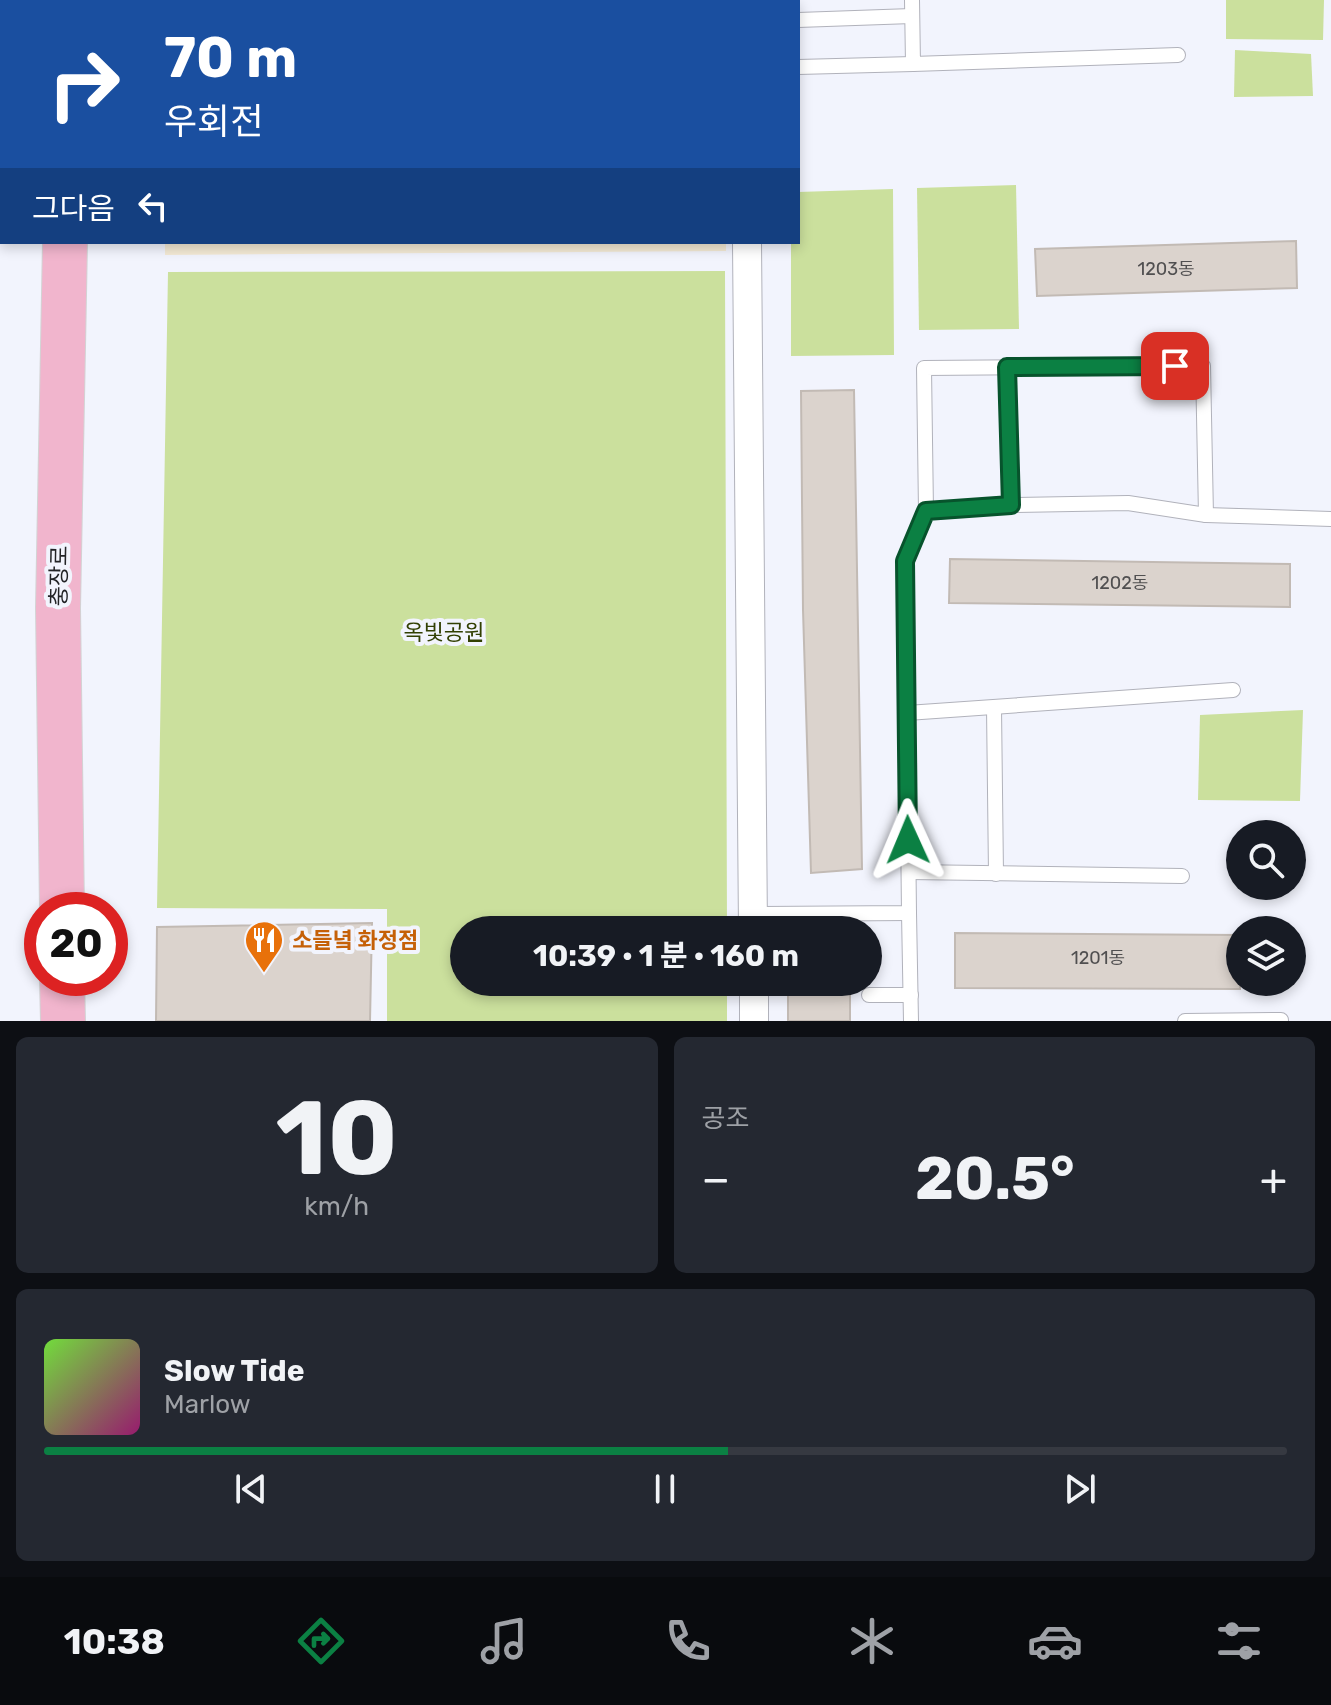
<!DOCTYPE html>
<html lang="ko">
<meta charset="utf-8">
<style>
body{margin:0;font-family:Rubik,"Noto Sans KR",sans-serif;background:#242831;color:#f1f3f6;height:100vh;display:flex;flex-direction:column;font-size:30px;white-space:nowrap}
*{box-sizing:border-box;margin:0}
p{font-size:26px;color:#9ea1a6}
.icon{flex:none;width:44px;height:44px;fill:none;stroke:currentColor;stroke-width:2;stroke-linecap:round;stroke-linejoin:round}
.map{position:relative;height:1021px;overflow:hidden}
.panel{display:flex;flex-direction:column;gap:16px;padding:16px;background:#0d0f14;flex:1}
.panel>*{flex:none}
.top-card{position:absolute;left:0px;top:0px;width:800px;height:244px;box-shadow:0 4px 12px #0003;background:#1a4fa0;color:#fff;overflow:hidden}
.controls{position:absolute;left:1226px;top:820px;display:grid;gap:16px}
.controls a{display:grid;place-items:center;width:80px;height:80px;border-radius:50%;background:#171b24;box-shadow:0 4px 12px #0003;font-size:40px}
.speed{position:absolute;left:24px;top:892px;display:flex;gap:16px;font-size:40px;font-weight:700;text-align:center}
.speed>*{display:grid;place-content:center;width:104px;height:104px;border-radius:50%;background:#171b24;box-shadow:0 4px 12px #0003;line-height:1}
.speed .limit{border:12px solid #d22;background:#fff;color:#111}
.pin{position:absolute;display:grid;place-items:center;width:68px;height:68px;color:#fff;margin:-34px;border-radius:16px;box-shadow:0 4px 12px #0006}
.me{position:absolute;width:88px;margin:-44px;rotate:359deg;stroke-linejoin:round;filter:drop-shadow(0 0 6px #0008)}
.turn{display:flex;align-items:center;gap:28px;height:168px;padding:0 32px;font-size:36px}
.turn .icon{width:104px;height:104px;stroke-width:2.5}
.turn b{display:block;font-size:56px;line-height:68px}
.then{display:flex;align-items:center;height:76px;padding:0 32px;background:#0003;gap:16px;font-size:30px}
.big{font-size:60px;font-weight:700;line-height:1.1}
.panel .widget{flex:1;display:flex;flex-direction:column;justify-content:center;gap:12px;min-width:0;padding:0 28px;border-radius:12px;background:#242831}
.panel .dial{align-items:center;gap:0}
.dial b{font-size:104px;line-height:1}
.song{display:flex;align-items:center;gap:24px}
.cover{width:96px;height:96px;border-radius:12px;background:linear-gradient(135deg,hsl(100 70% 55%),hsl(320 70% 35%))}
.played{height:8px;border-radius:4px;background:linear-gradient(90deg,#0b8043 55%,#363941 55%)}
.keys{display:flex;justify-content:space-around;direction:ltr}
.heat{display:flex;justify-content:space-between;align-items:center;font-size:44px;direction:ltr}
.panel .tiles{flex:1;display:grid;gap:16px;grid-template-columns:1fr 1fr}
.widget:last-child{grid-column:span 2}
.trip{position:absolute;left:450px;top:916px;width:432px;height:80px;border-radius:40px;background:#171b24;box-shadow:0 4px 12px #0003;font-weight:700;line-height:80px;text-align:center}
.dock{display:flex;height:128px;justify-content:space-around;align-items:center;background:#090b0e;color:#9ea1a6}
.dock .icon{width:56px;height:56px}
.dock .on{color:#0b8043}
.dock b{font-size:36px;color:#f1f3f6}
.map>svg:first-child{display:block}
</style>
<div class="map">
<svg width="1331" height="1021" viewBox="0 0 1331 1021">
<rect width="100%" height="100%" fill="#f2f4fd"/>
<polygon fill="#f4ead5" points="165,242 726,242 726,251 165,255"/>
<g fill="#cbe09d">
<polygon points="195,0 653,0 195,2"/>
<polygon points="1226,0 1324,0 1323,40 1226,39"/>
<polygon points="1235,50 1311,54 1313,96 1234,97"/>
<polygon points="1016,185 1019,329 919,330 917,188"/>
<polygon points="893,189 894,355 791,356 791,242 798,242 798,192"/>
<polygon points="725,271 727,930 464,930 464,982 727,982 727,1021 387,1021 387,909 157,908 168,272"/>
<polygon points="1303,710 1300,801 1198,800 1200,715"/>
</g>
<g fill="#dbd3cd" stroke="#c2bab4" stroke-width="2">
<polygon points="1296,241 1297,288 1037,296 1035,249"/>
<polygon points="854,390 862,869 811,873 803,610 801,391"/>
<polygon points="950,559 1290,564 1290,607 949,603"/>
<polygon points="372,923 370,1021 156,1021 157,927"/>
<polygon points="955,933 1240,935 1240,989 955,988"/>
<rect x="788" y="982" width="62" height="39"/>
</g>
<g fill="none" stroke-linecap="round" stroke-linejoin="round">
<defs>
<g id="lane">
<polyline points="41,0 42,2"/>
<polyline points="912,0 913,64 1178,55"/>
<polyline points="798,20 912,16"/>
<polyline points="798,67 913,64"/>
<polyline points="1007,367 1011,505"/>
<polyline points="926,511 924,368 1203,366 1206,515"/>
<polyline points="994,708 996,874"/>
<polyline points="907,713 1233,690"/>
<polyline points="909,872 1182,876"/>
<polyline points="909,913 911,1021"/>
<polyline points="753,914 909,913 905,561 926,511 1011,505 1128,503 1206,515 1331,519"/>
<polyline points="869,995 911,995"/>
<polyline points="1185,1021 1281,1020"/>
</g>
<g id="street">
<polyline points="747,2 747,0"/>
<polyline points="747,242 753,930"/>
<polyline points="754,982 754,1021"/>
</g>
<g id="primary">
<polyline points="70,2 70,0"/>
<polyline points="62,910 58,608 65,242"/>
<polyline points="62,978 63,1021"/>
</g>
</defs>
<use href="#lane" stroke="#b1b2bb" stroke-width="16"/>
<use href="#street" stroke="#b1b2bb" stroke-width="30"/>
<use href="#primary" stroke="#d3d3d4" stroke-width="46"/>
<use href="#lane" stroke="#fff" stroke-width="14"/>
<use href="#street" stroke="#fff" stroke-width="28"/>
<use href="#primary" stroke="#f1b5cd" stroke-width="44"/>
</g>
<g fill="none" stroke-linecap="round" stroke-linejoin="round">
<defs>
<polyline id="route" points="908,840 905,561 926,511 1011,505 1007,367 1175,366"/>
</defs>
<use href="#route" stroke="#07532c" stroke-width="20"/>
<use href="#route" stroke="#0b8043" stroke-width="14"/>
</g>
<defs>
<symbol id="restaurant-pin" viewBox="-11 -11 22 30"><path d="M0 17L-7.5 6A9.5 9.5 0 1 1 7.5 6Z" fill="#e8710a" stroke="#f2f4fd"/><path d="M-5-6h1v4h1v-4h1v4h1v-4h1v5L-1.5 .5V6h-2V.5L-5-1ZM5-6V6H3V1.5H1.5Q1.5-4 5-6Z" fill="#fff"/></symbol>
</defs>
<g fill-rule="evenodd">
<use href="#restaurant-pin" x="242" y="918" width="44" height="60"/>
</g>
<g text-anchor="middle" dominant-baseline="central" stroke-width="8" stroke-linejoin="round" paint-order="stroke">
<g font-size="18" fill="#504f50">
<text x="1166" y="269">1203동</text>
<text x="1120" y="583">1202동</text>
<text x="1098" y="958">1201동</text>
</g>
<g font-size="22" fill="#222326" stroke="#f2f4fd">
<text transform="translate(59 576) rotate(-89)">충장로</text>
</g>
<g font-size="22" fill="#324003" stroke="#f2f4fd">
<text x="444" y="632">옥빛공원</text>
</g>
<g font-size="22" font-weight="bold" fill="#c56008" stroke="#f2f4fd" text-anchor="start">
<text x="292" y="940">소들녘 화정점</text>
</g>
</g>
</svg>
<div class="controls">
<a><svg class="icon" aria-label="search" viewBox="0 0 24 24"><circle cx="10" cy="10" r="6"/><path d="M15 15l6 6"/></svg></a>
<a><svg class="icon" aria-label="layers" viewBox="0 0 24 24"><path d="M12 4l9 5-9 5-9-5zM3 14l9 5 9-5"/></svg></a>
</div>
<div class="speed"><div class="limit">20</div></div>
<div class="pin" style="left:1175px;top:366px;background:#d93025"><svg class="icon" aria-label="arrive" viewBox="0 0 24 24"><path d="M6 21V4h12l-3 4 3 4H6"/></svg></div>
<svg class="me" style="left:908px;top:840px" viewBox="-20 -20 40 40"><path d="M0-17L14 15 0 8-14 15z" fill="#0b8043" stroke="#fff" stroke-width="4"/></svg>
<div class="trip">10:39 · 1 분 · 160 m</div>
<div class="top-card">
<div class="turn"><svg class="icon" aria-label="right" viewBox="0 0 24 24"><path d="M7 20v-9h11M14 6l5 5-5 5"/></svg><div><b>70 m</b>우회전</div></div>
<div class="then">그다음<svg class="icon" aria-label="left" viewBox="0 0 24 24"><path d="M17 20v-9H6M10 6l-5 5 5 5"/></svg></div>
</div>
</div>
<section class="panel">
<div class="tiles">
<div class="widget dial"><b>10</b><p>km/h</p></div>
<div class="widget"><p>공조</p>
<div class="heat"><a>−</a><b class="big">20.5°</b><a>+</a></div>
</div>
<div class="widget">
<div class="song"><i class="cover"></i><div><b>Slow Tide</b><p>Marlow</p></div></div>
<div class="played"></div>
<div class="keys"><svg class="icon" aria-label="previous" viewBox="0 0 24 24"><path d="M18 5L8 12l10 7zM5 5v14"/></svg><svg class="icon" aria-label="pause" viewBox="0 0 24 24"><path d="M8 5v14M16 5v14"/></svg><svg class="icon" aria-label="next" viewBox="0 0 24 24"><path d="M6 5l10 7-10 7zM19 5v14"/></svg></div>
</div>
</div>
</section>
<nav class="dock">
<b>10:38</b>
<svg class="icon on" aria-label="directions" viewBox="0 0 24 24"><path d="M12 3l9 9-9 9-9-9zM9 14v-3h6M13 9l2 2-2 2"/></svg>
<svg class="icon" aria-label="music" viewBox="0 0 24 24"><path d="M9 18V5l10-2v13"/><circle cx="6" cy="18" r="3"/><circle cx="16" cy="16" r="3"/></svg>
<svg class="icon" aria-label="phone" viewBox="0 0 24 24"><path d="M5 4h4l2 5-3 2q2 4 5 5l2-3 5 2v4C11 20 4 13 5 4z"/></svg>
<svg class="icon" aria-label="climate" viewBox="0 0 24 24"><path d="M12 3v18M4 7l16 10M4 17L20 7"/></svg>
<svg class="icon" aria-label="car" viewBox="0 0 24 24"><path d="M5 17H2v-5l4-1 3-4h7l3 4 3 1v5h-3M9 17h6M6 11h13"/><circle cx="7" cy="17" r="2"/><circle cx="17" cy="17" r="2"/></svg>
<svg class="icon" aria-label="filters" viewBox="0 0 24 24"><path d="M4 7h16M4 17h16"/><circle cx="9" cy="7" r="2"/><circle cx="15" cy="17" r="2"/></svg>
</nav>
